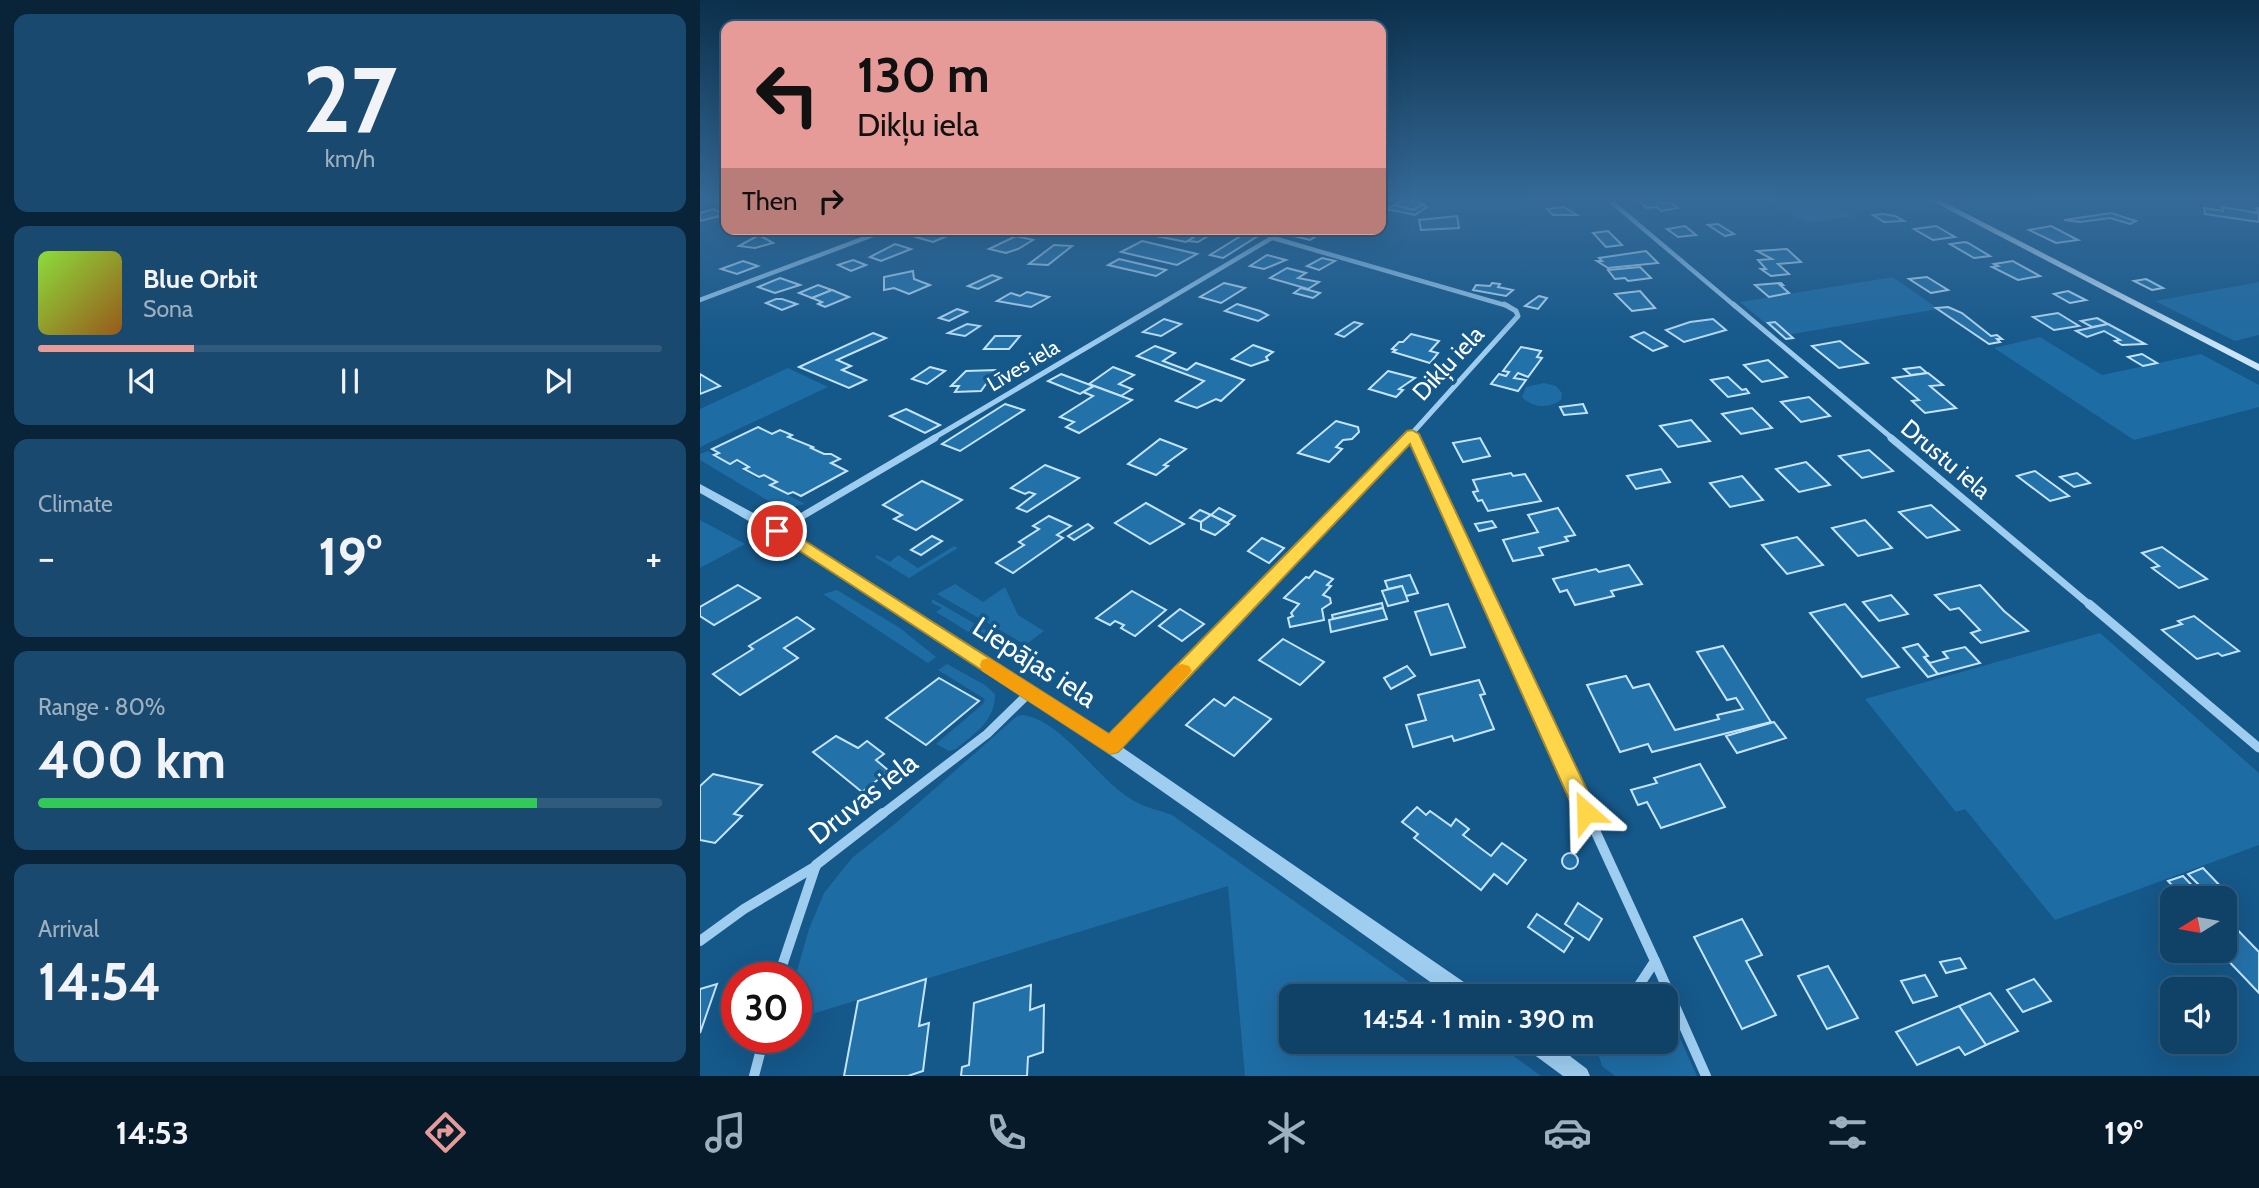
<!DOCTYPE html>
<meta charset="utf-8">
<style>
body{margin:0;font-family:Cabin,sans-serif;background:#19496e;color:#f1f3f6;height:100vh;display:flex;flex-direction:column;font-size:26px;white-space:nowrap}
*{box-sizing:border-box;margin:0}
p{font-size:23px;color:#9cb0c0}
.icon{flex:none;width:38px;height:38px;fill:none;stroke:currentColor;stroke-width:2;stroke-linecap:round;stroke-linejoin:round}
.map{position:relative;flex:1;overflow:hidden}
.details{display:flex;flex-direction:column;gap:14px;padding:14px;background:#092439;width:700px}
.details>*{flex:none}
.guide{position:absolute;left:21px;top:21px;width:665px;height:214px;border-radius:14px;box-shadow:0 7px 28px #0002,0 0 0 2px #305b7c;background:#e69b98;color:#111;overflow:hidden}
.needle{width:46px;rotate:259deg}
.tools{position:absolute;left:1460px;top:886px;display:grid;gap:14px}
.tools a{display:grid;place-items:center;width:77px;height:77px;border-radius:14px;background:#104268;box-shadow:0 7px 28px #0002,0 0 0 2px #305b7c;font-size:35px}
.speed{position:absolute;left:21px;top:962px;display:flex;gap:14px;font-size:35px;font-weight:700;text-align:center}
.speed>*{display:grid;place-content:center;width:91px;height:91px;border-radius:50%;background:#104268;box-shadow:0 7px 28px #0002,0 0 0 2px #305b7c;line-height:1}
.speed .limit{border:10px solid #d22;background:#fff;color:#111}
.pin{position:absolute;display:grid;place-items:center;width:60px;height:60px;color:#fff;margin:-30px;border:4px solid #fff;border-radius:50%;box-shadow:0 2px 7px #0007}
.me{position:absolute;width:77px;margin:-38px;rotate:335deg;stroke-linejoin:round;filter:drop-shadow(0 0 5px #0008)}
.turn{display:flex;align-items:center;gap:24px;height:147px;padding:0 21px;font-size:32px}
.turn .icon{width:91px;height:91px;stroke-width:2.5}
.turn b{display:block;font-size:49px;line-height:60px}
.then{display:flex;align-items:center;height:66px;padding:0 21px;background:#0003;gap:14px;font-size:26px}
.big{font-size:52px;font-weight:700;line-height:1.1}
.details .widget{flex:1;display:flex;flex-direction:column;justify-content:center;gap:10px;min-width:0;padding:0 24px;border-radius:14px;background:#19496e}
.details .dial{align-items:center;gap:0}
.dial b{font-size:91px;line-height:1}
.song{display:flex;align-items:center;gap:21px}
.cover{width:84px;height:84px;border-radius:10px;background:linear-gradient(135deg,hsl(90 70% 55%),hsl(30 70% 35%))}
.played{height:7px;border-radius:4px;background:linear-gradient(90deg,#e69b98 25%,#305b7c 25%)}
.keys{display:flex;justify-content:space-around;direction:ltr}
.heat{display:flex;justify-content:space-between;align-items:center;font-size:38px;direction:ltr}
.charge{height:10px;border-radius:5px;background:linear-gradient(90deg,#34c759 80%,#305b7c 0)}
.trip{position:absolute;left:579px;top:984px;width:399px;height:70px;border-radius:14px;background:#104268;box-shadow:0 7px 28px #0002,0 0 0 2px #305b7c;font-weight:700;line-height:70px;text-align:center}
.dock{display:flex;height:112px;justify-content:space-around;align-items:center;background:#061a2a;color:#9cb0c0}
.dock .icon{width:49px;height:49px}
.dock .selected{color:#e69b98}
.dock b{font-size:32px;color:#f1f3f6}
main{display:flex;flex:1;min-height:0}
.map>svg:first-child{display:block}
</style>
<main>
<section class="details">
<div class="widget dial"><b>27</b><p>km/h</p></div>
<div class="widget">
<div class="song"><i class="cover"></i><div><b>Blue Orbit</b><p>Sona</p></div></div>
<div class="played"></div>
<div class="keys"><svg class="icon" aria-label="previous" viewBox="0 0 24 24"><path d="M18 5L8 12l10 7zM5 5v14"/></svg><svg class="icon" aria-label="pause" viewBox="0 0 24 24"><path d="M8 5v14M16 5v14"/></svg><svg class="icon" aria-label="next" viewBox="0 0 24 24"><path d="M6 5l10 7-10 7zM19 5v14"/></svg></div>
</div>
<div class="widget"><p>Climate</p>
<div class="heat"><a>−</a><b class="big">19°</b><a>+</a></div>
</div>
<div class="widget"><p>Range · 80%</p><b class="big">400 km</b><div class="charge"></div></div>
<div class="widget"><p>Arrival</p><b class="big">14:54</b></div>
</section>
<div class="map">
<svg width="1559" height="1076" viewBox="0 0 1559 1076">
<rect width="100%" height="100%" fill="#15588a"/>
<g fill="#1e6ca4">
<polygon points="1068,199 1125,199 1153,216 1107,223"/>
<polygon points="1193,277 1238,309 1081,336 1040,302"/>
<polygon points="1559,282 1559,335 1535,341 1455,301"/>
<polygon points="1340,337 1402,375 1501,354 1559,385 1559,407 1434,440 1294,348"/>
<polygon points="88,368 128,387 0,447 0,409"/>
<path d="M844,383L856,386L862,393L861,400C849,409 832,408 822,397L826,387Z"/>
<polygon points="8,451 29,465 36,462 47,467 43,470 58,479 63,476 74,482 69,485 105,504 82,509 0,460 0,454"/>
<polygon points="0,520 45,544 0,568"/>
<polygon points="254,546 258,548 209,578 175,557 177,555 190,562 198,555 218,568"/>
<polygon points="255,584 283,602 305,587 318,615 344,631 328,643 324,644 237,594"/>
<polygon points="137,590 200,628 236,657 228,663 123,594"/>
<polygon points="232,599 319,649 310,655 303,653 236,612 242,608 232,603"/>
<polygon points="1400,633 1559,773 1559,845 1355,920 1265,809 1256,812 1165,699"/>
<path d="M247,664L285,685L295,694C295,721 275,733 256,749L249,751L236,744L283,704L285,699L238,670Z"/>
<path d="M323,715C363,721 397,779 431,799C442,807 459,810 472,815L729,996H592V1041H793L841,1076H545L528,886L96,1019L95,978L109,929L124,893L152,858L197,822L317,716Z"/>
<polygon points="966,1008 997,1076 915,1076 902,1066 898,1053 908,1041 966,1041"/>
</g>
<g fill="#2371a9" stroke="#c4e4fb" stroke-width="2">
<polygon points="705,199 724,204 713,210 694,205"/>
<polygon points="936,199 957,199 962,203 970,202 978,208 961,211 957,207 947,208"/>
<polygon points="694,205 713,210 722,205 727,207 715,215 687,209"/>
<polygon points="864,207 877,215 853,215 847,209"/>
<polygon points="1522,207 1558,213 1556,208 1559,208 1559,222 1505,214 1504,208 1523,211"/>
<polygon points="14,209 23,215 0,221 0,213"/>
<polygon points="1411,213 1436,221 1430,224 1410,218 1380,222 1364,220"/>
<polygon points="1184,214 1195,216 1204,221 1184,222 1173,215"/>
<polygon points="757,216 759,228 721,230 719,220"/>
<polygon points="1018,224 1034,234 1025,236 1008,225"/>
<polygon points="985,226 996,235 978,237 967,229"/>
<polygon points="1236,226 1255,237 1233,240 1214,229"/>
<polygon points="1351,226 1378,240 1356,243 1329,230"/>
<polygon points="235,229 264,229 233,242 216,237"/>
<polygon points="455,229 494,229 503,231 486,242 446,234"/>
<polygon points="552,229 569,229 523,258 510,255"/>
<polygon points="605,229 627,229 610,240 594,236"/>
<polygon points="503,231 513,233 498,242 488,241"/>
<polygon points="908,231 922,245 906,247 893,233"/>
<polygon points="59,235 73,243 55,248 39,246"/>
<polygon points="316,236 333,240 318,249 306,253 289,249"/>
<polygon points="442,241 497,254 477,265 421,252"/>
<polygon points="1265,242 1268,243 1290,256 1274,258 1250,244"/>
<polygon points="195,244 211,249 181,261 170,257"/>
<polygon points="354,245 372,246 348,265 329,264"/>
<polygon points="1087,249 1101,262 1078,264 1089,274 1071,276 1061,269 1066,269 1058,260 1072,259 1057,251"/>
<polygon points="946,251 958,263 908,268 897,261 902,261 899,258"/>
<polygon points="567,255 586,260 564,269 550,266"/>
<polygon points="622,258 635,261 619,270 607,266"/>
<polygon points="419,259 466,270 456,276 408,265"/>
<polygon points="153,260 166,265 151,271 138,265"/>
<polygon points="43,261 58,266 37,274 21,269"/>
<polygon points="1313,261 1316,263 1340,276 1318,280 1292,267 1298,266 1294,264"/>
<polygon points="940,267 951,278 928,281 925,278 915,279 908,270"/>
<polygon points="587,268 606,273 598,278 619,282 608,289 570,278"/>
<polygon points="213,271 214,279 230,285 209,294 194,288 184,290 184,277"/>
<polygon points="292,275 301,278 278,289 268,286"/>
<polygon points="1227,277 1248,290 1231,293 1209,279"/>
<polygon points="80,278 100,285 75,293 58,287"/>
<polygon points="1446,279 1463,288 1452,290 1434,281"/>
<polygon points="524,283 545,288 521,303 500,297"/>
<polygon points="792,283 800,284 798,287 813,290 806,296 773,290 776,285 790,286"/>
<polygon points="1081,283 1083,285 1080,285 1089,293 1069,297 1055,285"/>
<polygon points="118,285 132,290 112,298 99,293"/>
<polygon points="601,288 620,293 613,298 594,293"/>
<polygon points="132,290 149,297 125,307 118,304 122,302 112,298"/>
<polygon points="940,291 955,308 932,311 915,294"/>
<polygon points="1368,291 1386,300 1370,303 1354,294"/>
<polygon points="327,292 349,297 331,307 297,301 311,293 320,296"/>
<polygon points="839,296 847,298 838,309 825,306"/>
<polygon points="76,299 82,299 97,304 82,310 66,303"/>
<polygon points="537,304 560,311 568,315 558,321 525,311"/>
<polygon points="1248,307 1262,313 1291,336 1297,335 1302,339 1297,339 1300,342 1289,344 1236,308"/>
<polygon points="257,309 267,312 249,321 239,318"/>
<polygon points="1358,313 1379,326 1354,330 1333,317"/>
<polygon points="1397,318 1408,324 1392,327 1381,321"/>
<polygon points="464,319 481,324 461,336 443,332"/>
<polygon points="1013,319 1026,330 984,342 966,330 990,322"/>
<polygon points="654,322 662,324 644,337 636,334"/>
<polygon points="1075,322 1093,338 1086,339 1068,323"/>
<polygon points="267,324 280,326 265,336 248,333"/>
<polygon points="1408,324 1421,331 1445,344 1422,345 1415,341 1420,340 1404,331 1387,337 1376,331"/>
<polygon points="944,332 967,346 953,351 931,337"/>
<polygon points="173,333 186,338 137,360 151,366 142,370 166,380 149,388 99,367"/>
<polygon points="711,334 739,341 730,351 738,353 730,363 693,352 696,350 692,349 699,342 703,342"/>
<polygon points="295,336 320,336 309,349 284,349"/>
<polygon points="1140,341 1151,350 1168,363 1139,368 1112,346"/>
<polygon points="553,345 573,352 566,357 568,360 551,366 532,359"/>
<polygon points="455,346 475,353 463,361 487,370 496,363 544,380 521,401 516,399 497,408 476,401 504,381 437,356"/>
<polygon points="821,347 841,351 837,357 842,358 828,377 818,373 814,378 826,380 818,391 791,384 799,374 806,376 809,372 803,371"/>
<polygon points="1442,354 1457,363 1443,366 1428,357"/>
<polygon points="1068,360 1087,377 1062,382 1044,365"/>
<polygon points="230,367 245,371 227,384 212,379"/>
<polygon points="413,367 434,375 419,384 432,389 421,396 389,384"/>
<polygon points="1220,367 1227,373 1211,375 1204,369"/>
<polygon points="296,370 281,391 255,392 259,386 251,386 266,371"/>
<polygon points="688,371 715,378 699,389 703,390 696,397 669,389"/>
<polygon points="1228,373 1243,385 1230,386 1256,408 1225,413 1212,401 1219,400 1193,378"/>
<polygon points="0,374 20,386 0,394"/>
<polygon points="361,374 393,386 380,394 348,381"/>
<polygon points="1028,377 1042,390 1046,389 1049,393 1028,397 1011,380"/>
<polygon points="394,386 432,400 379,433 366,427 374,422 360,417 393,396 383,392"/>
<polygon points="1109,397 1130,416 1101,422 1081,402"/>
<polygon points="305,404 324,410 260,451 242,444"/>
<polygon points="883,404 887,413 864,415 860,407"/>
<polygon points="1052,408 1072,428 1041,434 1022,414"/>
<polygon points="206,409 240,425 225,433 190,416"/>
<polygon points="991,420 1010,441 978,447 960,426"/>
<polygon points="636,421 658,427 659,432 652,439 643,440 636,447 642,449 629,462 598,453"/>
<polygon points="58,427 72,434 80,430 92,435 88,437 113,447 111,448 124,454 131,454 140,459 131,463 147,471 101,496 93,492 88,494 70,485 77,482 64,475 59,477 44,469 49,467 37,460 30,464 14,455 19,453 12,449"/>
<polygon points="780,438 790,456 763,462 753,443"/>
<polygon points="460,439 486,449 464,465 468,466 456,475 428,464"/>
<polygon points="1169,450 1193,471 1162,478 1139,456"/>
<polygon points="1106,462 1128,483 1130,485 1099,492 1076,469"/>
<polygon points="345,465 379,478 327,512 317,508 335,494 329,492 325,494 311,488"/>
<polygon points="961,469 970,482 936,489 927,476"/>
<polygon points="1335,471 1369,496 1350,501 1317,476"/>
<polygon points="811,473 813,476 825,474 841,501 788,511 782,500 778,501 774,494 773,492 778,491 773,480"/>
<polygon points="1377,473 1390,483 1374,487 1360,477"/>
<polygon points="1042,476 1063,500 1030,507 1010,483"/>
<polygon points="222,481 262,500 216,530 194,519 202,515 183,505"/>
<polygon points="446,503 484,524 450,544 415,523"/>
<polygon points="1231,505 1259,530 1227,538 1199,512"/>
<polygon points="519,508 535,516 527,523 511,515"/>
<polygon points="858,508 875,535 865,537 868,541 839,548 843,555 813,561 803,540 838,532 828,515"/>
<polygon points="500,510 511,515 501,522 490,518"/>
<polygon points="511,515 529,524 515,535 501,529 501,522"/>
<polygon points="349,516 371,526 357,535 363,538 313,573 296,563 324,545 319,542 339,529 333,526"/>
<polygon points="1165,520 1192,548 1158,556 1132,528"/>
<polygon points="792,521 796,527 779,531 775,524"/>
<polygon points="388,524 393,528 374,540 368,536"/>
<polygon points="232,536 242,541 221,555 211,550"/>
<polygon points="1097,537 1123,565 1087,574 1062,545"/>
<polygon points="562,538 584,548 569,563 548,551"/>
<polygon points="1462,547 1507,579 1479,588 1452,568 1459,566 1442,553"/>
<polygon points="929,565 942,584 911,591 914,596 875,605 867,590 860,592 853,579 896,569 899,572"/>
<polygon points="615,571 633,579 627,585 631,586 623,595 630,598 631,603 622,609 624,620 590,627 588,618 593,616 591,613 599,604 584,598 606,577 609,578"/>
<polygon points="710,575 718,593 706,596 702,586 688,589 685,581"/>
<polygon points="38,585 60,598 14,625 0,616 0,607"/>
<polygon points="1280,585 1304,611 1328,631 1281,643 1271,633 1280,630 1259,608 1250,610 1235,595"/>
<polygon points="702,586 708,601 688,606 682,591"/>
<polygon points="432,591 466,610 435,636 421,628 424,625 415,621 410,625 396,618"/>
<polygon points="1191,595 1208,614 1179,621 1163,602"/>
<polygon points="682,603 683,608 633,619 632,615"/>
<polygon points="748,604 765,647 731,655 715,612"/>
<polygon points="1145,604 1199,667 1162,677 1110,613"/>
<polygon points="683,608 687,619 631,632 629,620"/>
<polygon points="480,609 504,624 482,641 459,626"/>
<polygon points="1494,616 1539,651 1522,656 1518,653 1497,659 1462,630 1482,624 1478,621"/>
<polygon points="97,617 114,629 84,648 98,658 40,695 13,674 53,649 49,646"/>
<polygon points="583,639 624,662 600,685 559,660"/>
<polygon points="1218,644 1228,656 1224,657 1238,674 1228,677 1203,648"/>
<polygon points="1023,646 1071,722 952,752 948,744 920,752 887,685 926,676 933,688 949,684 975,730 1019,719 1017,715 1043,709 1036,698 1027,700 997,652"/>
<polygon points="1265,647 1280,663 1238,674 1224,657 1230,663 1248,658 1243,652"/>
<polygon points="707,666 715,676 691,689 684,678"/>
<polygon points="239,678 279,701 226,745 186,718"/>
<polygon points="779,680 785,694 780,695 794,729 754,741 752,736 713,747 706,725 726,720 718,695"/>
<polygon points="534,697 571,719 534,756 486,725 514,699 525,706"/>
<polygon points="1074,722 1086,738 1037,753 1026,736"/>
<polygon points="136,736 158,748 167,741 184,754 176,760 189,771 162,792 113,752"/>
<polygon points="1000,764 1025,807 961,828 947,802 938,805 931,790 957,783 954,778"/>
<polygon points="13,774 62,785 34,814 42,816 15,843 0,840 0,786"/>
<polygon points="717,807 726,815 730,811 751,826 756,819 769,829 763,835 791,856 802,843 826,860 807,884 794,874 781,890 714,838 718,834 702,822"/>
<circle cx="870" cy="861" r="8"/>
<polygon points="1503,868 1525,891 1511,897 1488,874"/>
<polygon points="1483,876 1504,898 1484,898 1468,881"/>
<polygon points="878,903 902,919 889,940 865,924"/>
<polygon points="837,914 873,938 864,952 828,927"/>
<polygon points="1524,916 1559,952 1559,993 1518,950 1524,950"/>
<polygon points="1042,919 1062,955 1046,961 1076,1015 1042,1029 994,937"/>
<polygon points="1260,958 1266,968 1246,973 1240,962"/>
<polygon points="1128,966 1158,1018 1127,1029 1098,976"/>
<polygon points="1225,975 1237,996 1213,1003 1201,981"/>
<polygon points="226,979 219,1026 229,1023 223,1071 208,1076 144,1076 158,1001"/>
<polygon points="1334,979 1351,1001 1323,1012 1307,990"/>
<polygon points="17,984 0,1033 0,989"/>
<polygon points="331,985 330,1010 344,1005 343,1052 328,1057 327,1076 261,1076 262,1067 269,1065 274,1003"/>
<polygon points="1290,993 1318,1031 1286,1045 1259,1006"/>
<polygon points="1259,1006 1286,1045 1265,1055 1259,1047 1217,1065 1196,1032"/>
</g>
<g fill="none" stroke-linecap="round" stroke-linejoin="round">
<g stroke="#9ecdef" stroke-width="4.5">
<polyline points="908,199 1035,306"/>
<polyline points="573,238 808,306"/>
<polyline points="0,300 189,229"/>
<polyline points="457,306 587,229"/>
</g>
<g stroke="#9ecdef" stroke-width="5">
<polyline points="1033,304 1193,439"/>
<polyline points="712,434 714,439"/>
<polyline points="232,439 460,304"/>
<polyline points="707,439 818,316 816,311 804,304"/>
</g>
<g stroke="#9ecdef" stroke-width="7">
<polyline points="714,438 791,606"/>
<polyline points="1191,438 1391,606"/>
<polyline points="77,531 235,438"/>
<polyline points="545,606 708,438"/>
</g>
<g stroke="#9ecdef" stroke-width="9">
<polyline points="791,604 888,815"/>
<polyline points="1389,604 1559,748"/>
<polyline points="410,746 547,604"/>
<polyline points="181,815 287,734 330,692"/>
</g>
<g stroke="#9ecdef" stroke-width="10">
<polyline points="887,813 955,961 932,996"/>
<polyline points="0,941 44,909 116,866"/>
<polyline points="955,961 1006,1076"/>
<polyline points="78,978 116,865 183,813"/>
<polyline points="859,1058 885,1041"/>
<polyline points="54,1076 64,1038"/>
</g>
<g fill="#9ecdef" fill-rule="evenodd">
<path d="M0,484L81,528L336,688L774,989L777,996H750C504,822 262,641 0,493Z"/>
<polygon points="822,1041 850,1041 887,1069 890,1076 863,1076 825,1048"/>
</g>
<polygon fill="#cbe6fb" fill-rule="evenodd" points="1228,199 1238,199 1559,364 1559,371"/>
</g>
<linearGradient id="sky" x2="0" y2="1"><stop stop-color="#0c304c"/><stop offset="0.57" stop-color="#356a98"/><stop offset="1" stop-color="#356a98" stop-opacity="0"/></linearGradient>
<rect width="1559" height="350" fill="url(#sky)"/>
<polygon fill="#ffd54a" stroke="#a68a30" stroke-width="2" points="712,430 719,434 894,805 897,812 894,819 886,822 878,819 710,444 418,752 410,754 69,531 71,527 83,527 409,734 707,431"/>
<polygon fill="#f59e0b" points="289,658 409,734 476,666 482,664 489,666 492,671 418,752 410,754 282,671 280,665 282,660"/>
<g text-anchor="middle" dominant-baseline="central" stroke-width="7" stroke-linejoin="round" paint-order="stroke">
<g font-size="21" fill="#fff" stroke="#15588a">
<text transform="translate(323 365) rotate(-31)">Līves iela</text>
</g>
<g font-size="24" fill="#fff" stroke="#15588a">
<text transform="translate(748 363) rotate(-47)">Dikļu iela</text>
<text transform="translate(1246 459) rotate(40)">Drustu iela</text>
</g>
<g font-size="28" fill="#fff" stroke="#15588a">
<text transform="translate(335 662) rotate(33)">Liepājas iela</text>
<text transform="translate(163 798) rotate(-38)">Druvas iela</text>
</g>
</g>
</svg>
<div class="tools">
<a><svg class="needle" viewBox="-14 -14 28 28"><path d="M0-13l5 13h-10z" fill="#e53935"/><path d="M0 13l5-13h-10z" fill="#9cb0c0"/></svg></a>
<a><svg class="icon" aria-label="sound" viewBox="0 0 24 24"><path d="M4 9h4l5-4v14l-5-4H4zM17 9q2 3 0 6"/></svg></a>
</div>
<div class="speed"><div class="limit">30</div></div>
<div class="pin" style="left:77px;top:531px;background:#d93025"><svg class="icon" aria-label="arrive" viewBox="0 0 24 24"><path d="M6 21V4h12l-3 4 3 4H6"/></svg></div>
<svg class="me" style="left:886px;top:812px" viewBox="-20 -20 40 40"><path d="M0-17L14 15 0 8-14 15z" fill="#ffd54a" stroke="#fff" stroke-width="4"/></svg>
<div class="trip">14:54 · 1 min · 390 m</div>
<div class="guide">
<div class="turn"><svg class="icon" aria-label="left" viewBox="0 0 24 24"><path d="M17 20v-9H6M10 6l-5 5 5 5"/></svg><div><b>130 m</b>Dikļu iela</div></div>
<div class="then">Then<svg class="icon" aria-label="right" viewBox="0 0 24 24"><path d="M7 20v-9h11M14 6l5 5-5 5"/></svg></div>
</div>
</div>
</main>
<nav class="dock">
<b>14:53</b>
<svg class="icon selected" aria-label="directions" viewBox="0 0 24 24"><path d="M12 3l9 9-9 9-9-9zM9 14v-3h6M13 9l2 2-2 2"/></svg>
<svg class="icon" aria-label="music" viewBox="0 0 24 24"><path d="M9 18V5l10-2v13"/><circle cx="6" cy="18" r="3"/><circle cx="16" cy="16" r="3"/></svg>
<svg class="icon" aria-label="phone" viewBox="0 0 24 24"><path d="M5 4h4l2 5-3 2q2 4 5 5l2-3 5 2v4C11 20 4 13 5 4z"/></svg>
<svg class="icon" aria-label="climate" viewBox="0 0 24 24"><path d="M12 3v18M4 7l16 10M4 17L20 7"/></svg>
<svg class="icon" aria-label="car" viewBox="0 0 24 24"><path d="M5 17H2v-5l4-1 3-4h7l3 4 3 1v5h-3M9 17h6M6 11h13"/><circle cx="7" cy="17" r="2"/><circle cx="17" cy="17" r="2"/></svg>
<svg class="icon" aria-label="filters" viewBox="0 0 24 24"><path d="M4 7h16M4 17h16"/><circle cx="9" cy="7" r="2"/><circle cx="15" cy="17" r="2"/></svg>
<b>19°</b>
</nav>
